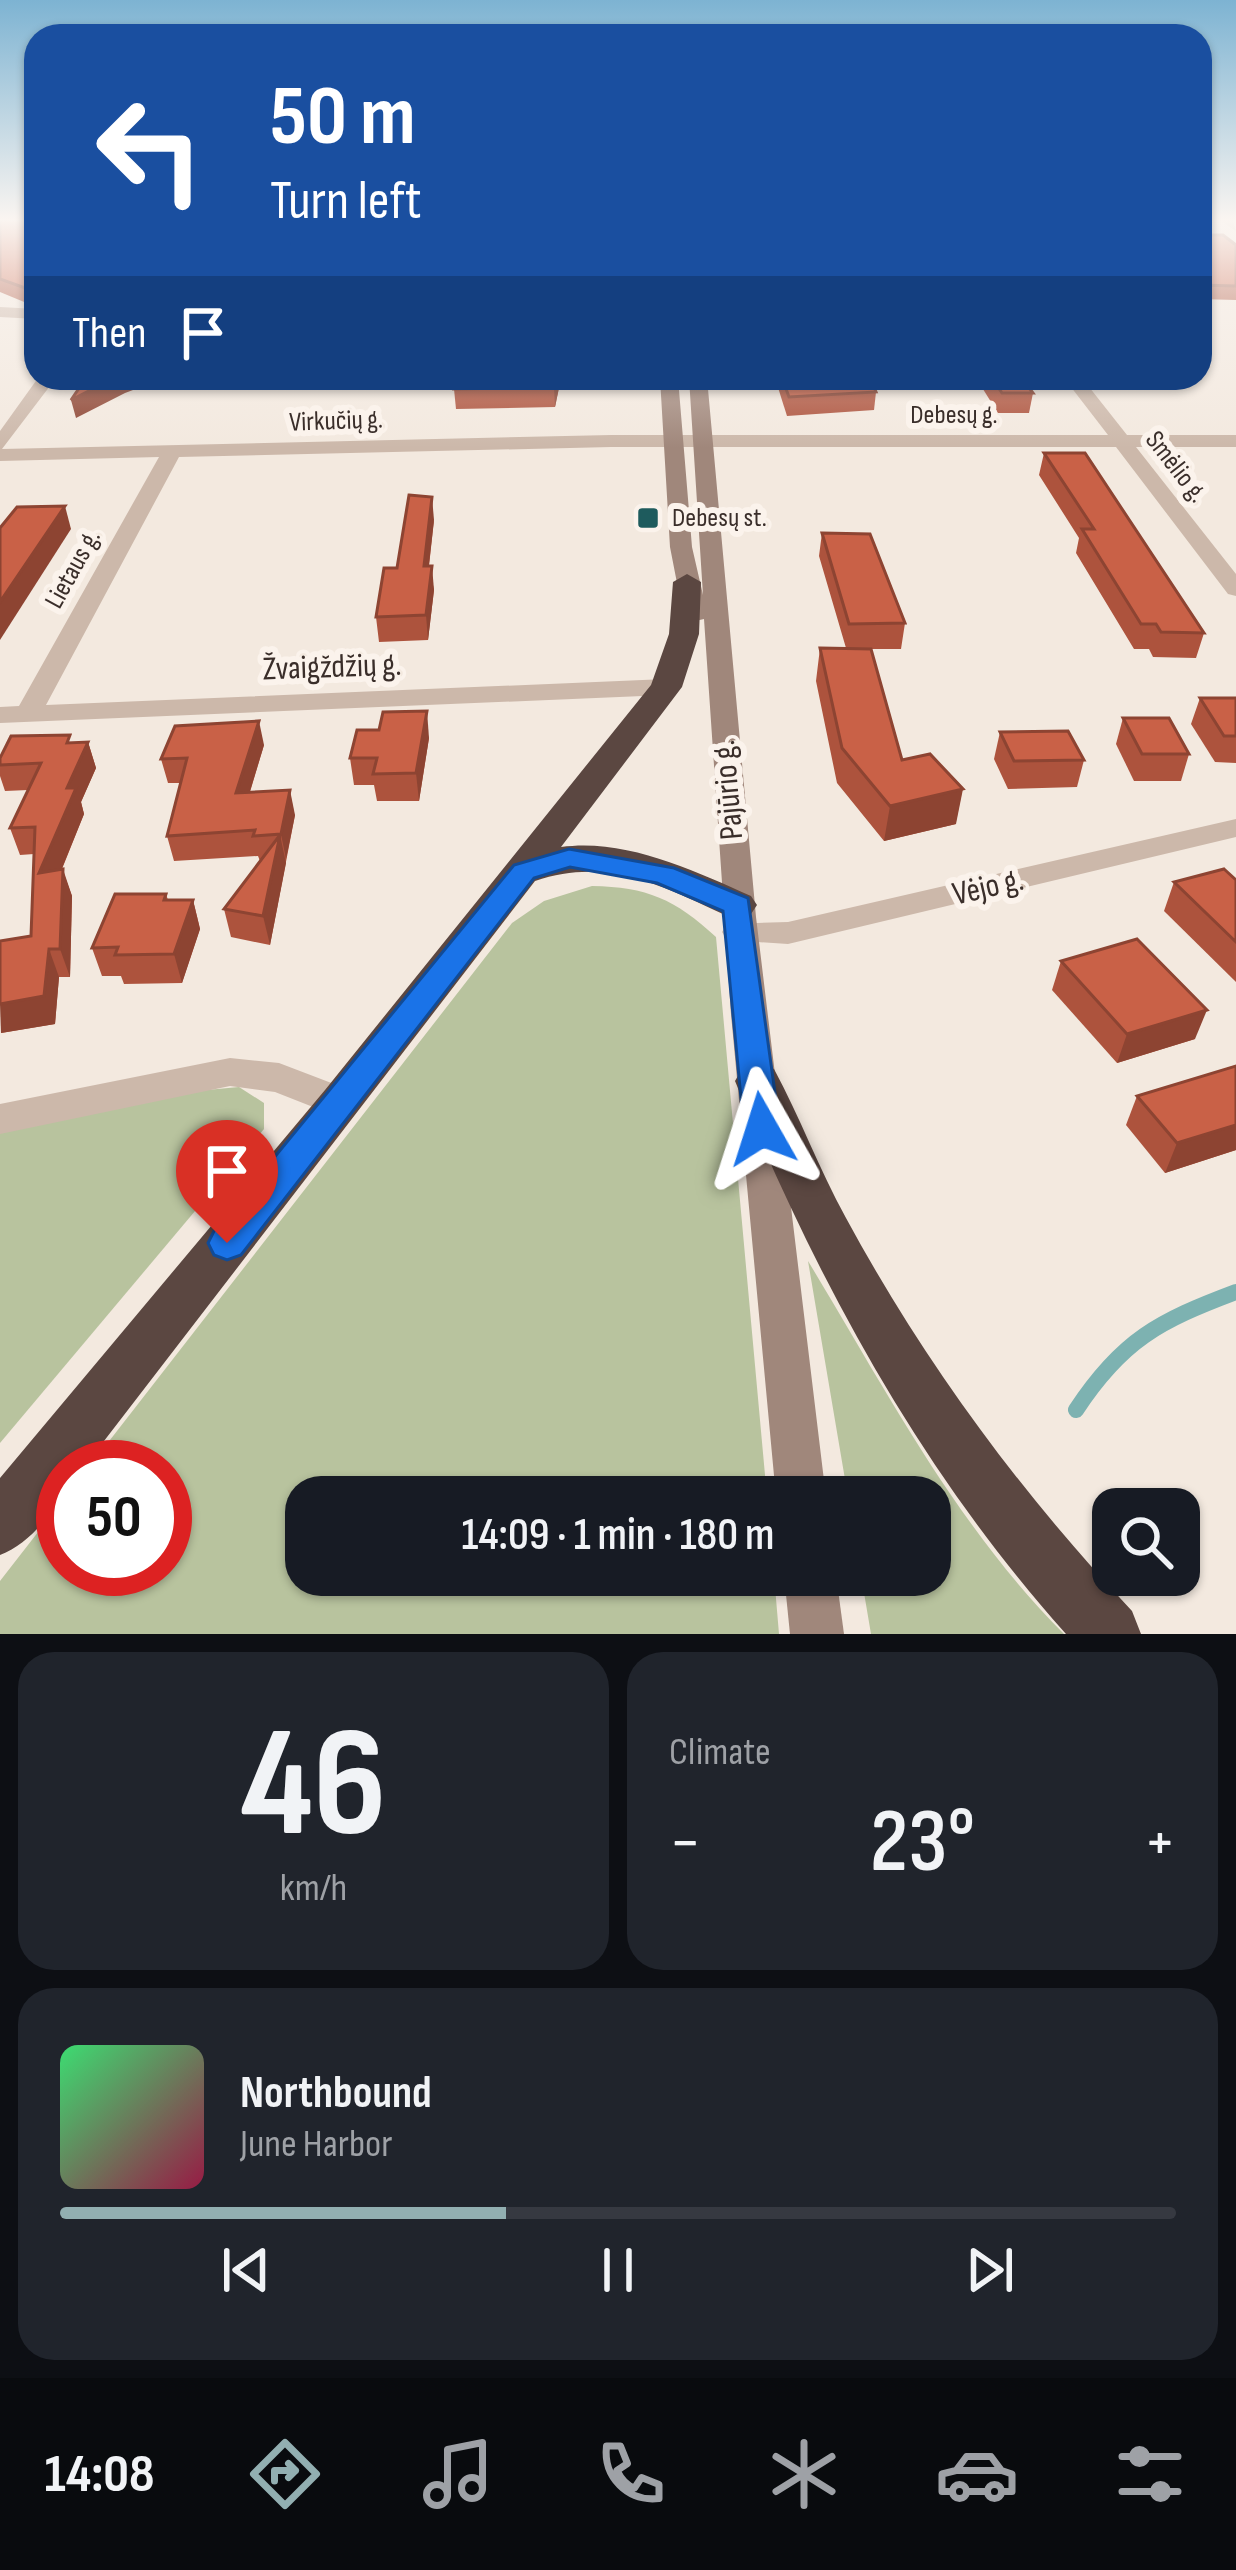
<!DOCTYPE html>
<meta charset="utf-8">
<style>
body{margin:0;font-family:"Sofia Sans Condensed",sans-serif;background:#20242c;color:#f1f3f6;height:100vh;display:flex;flex-direction:column;font-size:45px;white-space:nowrap}
*{box-sizing:border-box;margin:0}
p{font-size:39px;color:#9ea1a6}
.icon{flex:none;width:66px;height:66px;fill:none;stroke:currentColor;stroke-width:2;stroke-linecap:round;stroke-linejoin:round}
.map{position:relative;height:1634px;overflow:hidden}
.sheet{display:flex;flex-direction:column;gap:18px;padding:18px;background:#0d0f14;flex:1}
.sheet>*{flex:none}
.hud{position:absolute;left:24px;top:24px;width:1188px;height:366px;border-radius:36px;box-shadow:0 3px 9px #0004;background:#1a4fa0;color:#fff;overflow:hidden}
.controls{position:absolute;left:1092px;top:1488px;display:grid;gap:24px}
.controls a{display:grid;place-items:center;width:108px;height:108px;border-radius:24px;background:#171b24;box-shadow:0 3px 9px #0004;font-size:60px}
.speed{position:absolute;left:36px;top:1440px;display:flex;gap:24px;font-size:60px;font-weight:700;text-align:center}
.speed>*{display:grid;place-content:center;width:156px;height:156px;border-radius:50%;background:#171b24;box-shadow:0 3px 9px #0004;line-height:1}
.speed .limit{border:18px solid #d22;background:#fff;color:#111}
.pin{position:absolute;display:grid;place-items:center;width:102px;height:102px;color:#fff;margin:-123px -51px;border-radius:50% 50% 50% 0;rotate:-45deg;box-shadow:0 0 12px #0007}
.pin .icon{rotate:45deg}
.me{position:absolute;width:132px;margin:-66px;rotate:354deg;stroke-linejoin:round;filter:drop-shadow(0 0 9px #0008)}
.turn{display:flex;align-items:center;gap:42px;height:252px;padding:0 48px;font-size:54px}
.turn .icon{width:156px;height:156px;stroke-width:2.5}
.turn b{display:block;font-size:84px;line-height:102px}
.then{display:flex;align-items:center;height:114px;padding:0 48px;background:#0003;gap:24px;font-size:45px}
.big{font-size:90px;font-weight:600;line-height:1.1}
.sheet .tile{flex:1;display:flex;flex-direction:column;justify-content:center;gap:18px;min-width:0;padding:0 42px;border-radius:36px;background:#20242c}
.sheet .dial{align-items:center;gap:0}
.dial b{font-size:156px;line-height:1}
.song{display:flex;align-items:center;gap:36px}
.cover{width:144px;height:144px;border-radius:18px;background:linear-gradient(135deg,hsl(140 70% 55%),hsl(340 70% 35%))}
.played{height:12px;border-radius:6px;background:linear-gradient(90deg,#92afb1 40%,#363941 40%)}
.keys{display:flex;justify-content:space-around;direction:ltr}
.heat{display:flex;justify-content:space-between;align-items:center;font-size:66px;direction:ltr}
.sheet .tiles{flex:1;display:grid;gap:18px;grid-template-columns:1fr 1fr}
.tile:last-child{grid-column:span 2}
.trip{position:absolute;left:285px;top:1476px;width:666px;height:120px;border-radius:36px;background:#171b24;box-shadow:0 3px 9px #0004;font-weight:600;line-height:120px;text-align:center}
.tab-bar{display:flex;height:192px;justify-content:space-around;align-items:center;background:#090b0e;color:#9ea1a6}
.tab-bar .icon{width:84px;height:84px}
.tab-bar .current{color:#92afb1}
.tab-bar b{font-size:54px;color:#f1f3f6}
.map>svg:first-child{display:block}
</style>
<div class="map">
<svg width="1236" height="1634" viewBox="0 0 1236 1634">
<rect width="100%" height="100%" fill="#f3e9df"/>
<g fill="#b8c39e">
<path d="M592,886C647,887 675,899 716,937L767,1497H306V1575H774L779,1634H0V1581L63,1500V1569H165V1467H89L512,923L544,901Z"/>
<polygon points="239,1087 264,1103 264,1129 0,1443 0,1132 196,1091"/>
<path d="M808,1261C886,1390 957,1527 1064,1634H871L861,1575H930V1497H848Z"/>
</g>
<g fill="none" stroke-linecap="round" stroke-linejoin="round">
<path stroke="#7db2b1" stroke-width="16" d="M1076,1410C1122,1340 1159,1321 1236,1292"/>
<g fill="#ccb8aa" fill-rule="evenodd">
<polygon points="1218,219 1232,219 1236,231"/>
<polygon points="0,307 36,309 36,319 0,317"/>
<polygon points="38,378 56,378 2,449 611,435 1108,435 1064,378 1082,378 1127,435 1236,435 1236,447 1136,447 1236,574 1236,596 1228,594 1116,447 611,447 179,457 46,705 666,679 679,687 666,695 0,723 0,707 19,706 159,457 0,461 0,431"/>
<polygon points="1236,819 1236,837 788,944 727,940 722,932 727,924 788,922"/>
<polygon points="230,1058 279,1063 355,1092 360,1103 355,1114 341,1118 275,1092 230,1086 0,1134 0,1104"/>
</g>
<g fill="#a0877b" fill-rule="evenodd">
<polygon points="660,378 678,378 692,547 703,595 689,378 707,378 756,917 826,1497 776,1497 731,1014 704,619 695,621 683,614 670,547"/>
<polygon points="784,1575 836,1575 844,1634 790,1634"/>
</g>
<g fill="#5b4741" fill-rule="evenodd">
<path d="M687,574L701,582L699,634L682,687L561,847C625,838 693,870 751,896L757,905L751,914L737,918L723,914C659,884 605,857 535,881L84,1467H63C63,1504 35,1541 0,1555V1478L325,1090L651,685L669,634L673,582Z"/>
<path d="M758,1063L774,1069C800,1117 819,1169 846,1218C924,1362 1020,1492 1132,1611L1141,1634H1066C920,1471 818,1282 735,1081L742,1069Z"/>
</g>
</g>
<g fill="#ad533d">
<polygon points="0,219 36,219 36,298 29,304 0,292"/>
<polygon points="1200,235 1236,245 1236,300 1200,299"/>
<polygon points="561,378 555,407 456,409 454,389"/>
<polygon points="775,378 870,378 876,392 874,410 787,416"/>
<polygon points="976,378 1022,378 1033,393 1029,413 998,413"/>
<polygon points="1044,453 1204,633 1196,658 1153,657 1149,649 1134,649 1076,553 1079,538 1039,475"/>
<polygon points="434,520 429,566 434,590 428,640 379,642 376,617"/>
<polygon points="822,533 905,623 901,649 871,649 902,760 956,824 884,841 837,783 816,681 820,648 846,648 819,556"/>
<polygon points="1200,698 1236,698 1236,763 1215,762 1191,724"/>
<polygon points="1123,718 1189,754 1181,781 1134,781 1116,744"/>
<polygon points="1000,732 1084,760 1077,787 1008,789 994,759"/>
<polygon points="429,738 419,801 377,801 374,785 354,785 350,758"/>
<polygon points="88,742 96,768 81,802 84,814 62,869 72,896 70,977 59,977 55,1024 1,1033 31,936 34,854 20,855 10,828 28,790 5,791 0,776 0,758 73,743"/>
<polygon points="264,745 250,792 295,815 270,945 231,937 224,909 260,861 258,856 174,861 167,836 181,783 168,783 161,759"/>
<polygon points="1236,880 1236,982 1164,911 1174,882"/>
<polygon points="166,894 168,900 193,900 200,929 182,983 124,984 121,976 102,976 92,948"/>
<polygon points="1061,961 1195,1039 1117,1063 1052,990"/>
<polygon points="1236,1066 1236,1150 1165,1173 1126,1125 1137,1096"/>
</g>
<g fill="#8d4432">
<polygon points="34,281 36,298 29,304 25,288"/>
<polygon points="114,378 165,378 125,393 76,418 71,400"/>
<polygon points="556,378 561,378 555,407 554,387"/>
<polygon points="432,497 434,520 426,590 424,566"/>
<polygon points="65,506 71,529 0,640 0,602"/>
<polygon points="432,566 434,590 428,640 426,615"/>
<polygon points="427,711 429,738 419,801 416,773"/>
<polygon points="259,721 264,745 242,817 236,793"/>
<polygon points="88,742 96,768 81,802 84,814 49,900 39,873 67,788"/>
<polygon points="963,789 956,824 884,841 890,806"/>
<polygon points="290,790 295,815 286,859 281,834"/>
<polygon points="280,835 286,863 270,945 263,916"/>
<polygon points="63,869 72,896 70,977 60,949"/>
<polygon points="193,900 200,929 182,983 174,954"/>
<polygon points="49,949 59,977 55,1024 1,1033 0,1004"/>
<polygon points="1207,1010 1195,1039 1117,1063 1127,1034"/>
<polygon points="1236,1125 1236,1150 1165,1173 1177,1143"/>
</g>
<g fill="#c96147" stroke="#8d4432" stroke-width="3">
<polygon points="0,219 36,219 36,282 34,281 25,288 0,279"/>
<polygon points="1200,235 1223,235 1236,245 1236,286 1200,285"/>
<polygon points="86,378 114,378 71,400"/>
<polygon points="457,378 556,378 554,387 454,389"/>
<polygon points="782,378 870,378 876,392 789,397"/>
<polygon points="992,378 1022,378 1033,393 1002,393"/>
<polygon points="1044,453 1085,453 1204,633 1161,632 1156,624 1141,624 1082,529 1094,529"/>
<polygon points="409,495 432,497 424,566 432,566 426,615 376,617 384,568 397,568"/>
<polygon points="65,506 0,602 0,528 17,507"/>
<polygon points="822,533 870,534 905,623 849,624"/>
<polygon points="820,648 871,649 902,760 930,754 963,789 890,806 842,748"/>
<polygon points="1200,698 1236,698 1236,736 1224,736"/>
<polygon points="427,711 416,773 373,774 377,758 350,758 357,730 379,730 383,712"/>
<polygon points="1123,718 1169,718 1189,754 1142,754"/>
<polygon points="259,721 236,793 290,790 281,834 253,836 255,830 167,836 187,758 161,759 175,726"/>
<polygon points="1068,731 1084,760 1014,761 1000,732"/>
<polygon points="70,735 67,743 88,742 67,788 76,788 39,873 63,869 60,949 49,949 44,996 0,1004 0,941 31,936 35,827 10,828 41,763 0,765 0,758 11,736"/>
<polygon points="280,835 263,916 224,909"/>
<polygon points="1224,869 1236,880 1236,942 1174,882"/>
<polygon points="115,894 166,894 164,900 193,900 174,954 115,955 118,947 92,948"/>
<polygon points="1137,939 1207,1010 1127,1034 1061,961"/>
<polygon points="1236,1066 1236,1125 1177,1143 1137,1096"/>
</g>
<linearGradient id="sky" x2="0" y2="1"><stop stop-color="#7db3d2"/><stop offset="0.49" stop-color="#faf5f1"/><stop offset="1" stop-color="#faf5f1" stop-opacity="0"/></linearGradient>
<rect width="1236" height="448" fill="url(#sky)"/>
<polygon fill="#1a73e8" stroke="#114b97" stroke-width="3" points="569,849 674,868 748,898 780,1129 775,1139 762,1143 750,1139 744,1129 723,911 657,883 570,867 534,878 241,1255 227,1260 214,1255 208,1243 214,1231 514,865"/>
<rect fill="#1e5b5d" stroke="#fbf3ec" stroke-width="4.5" x="636" y="506" width="24" height="24" rx="6"/>
<g text-anchor="middle" dominant-baseline="central" stroke-width="12" stroke-linejoin="round" paint-order="stroke">
<g font-size="27" fill="#3a2e2a" stroke="#fbf3ec">
<text x="954" y="415">Debesų g.</text>
<text transform="translate(336 421) rotate(-2)">Virkučių g.</text>
<text transform="translate(1176 467) rotate(52)">Smėlio g.</text>
<text transform="translate(73 569) rotate(-61)">Lietaus g.</text>
</g>
<g font-size="27" fill="#3a2e2a" stroke="#fbf3ec" text-anchor="start">
<text x="672" y="518">Debesų st.</text>
</g>
<g font-size="33" fill="#3a2e2a" stroke="#fbf3ec">
<text transform="translate(332 667) rotate(-2)">Žvaigždžių g.</text>
<text transform="translate(728 790) rotate(-95)">Pajūrio g.</text>
<text transform="translate(988 887) rotate(-13)">Vėjo g.</text>
</g>
</g>
</svg>
<div class="controls">
<a><svg class="icon" aria-label="search" viewBox="0 0 24 24"><circle cx="10" cy="10" r="6"/><path d="M15 15l6 6"/></svg></a>
</div>
<div class="speed"><div class="limit">50</div></div>
<div class="pin" style="left:227px;top:1243px;background:#d93025"><svg class="icon" aria-label="arrive" viewBox="0 0 24 24"><path d="M6 21V4h12l-3 4 3 4H6"/></svg></div>
<svg class="me" style="left:762px;top:1129px" viewBox="-20 -20 40 40"><path d="M0-17L14 15 0 8-14 15z" fill="#1a73e8" stroke="#fff" stroke-width="4"/></svg>
<div class="trip">14:09 · 1 min · 180 m</div>
<div class="hud">
<div class="turn"><svg class="icon" aria-label="left" viewBox="0 0 24 24"><path d="M17 20v-9H6M10 6l-5 5 5 5"/></svg><div><b>50 m</b>Turn left</div></div>
<div class="then">Then<svg class="icon" aria-label="arrive" viewBox="0 0 24 24"><path d="M6 21V4h12l-3 4 3 4H6"/></svg></div>
</div>
</div>
<section class="sheet">
<div class="tiles">
<div class="tile dial"><b>46</b><p>km/h</p></div>
<div class="tile"><p>Climate</p>
<div class="heat"><a>−</a><b class="big">23°</b><a>+</a></div>
</div>
<div class="tile">
<div class="song"><i class="cover"></i><div><b>Northbound</b><p>June Harbor</p></div></div>
<div class="played"></div>
<div class="keys"><svg class="icon" aria-label="previous" viewBox="0 0 24 24"><path d="M18 5L8 12l10 7zM5 5v14"/></svg><svg class="icon" aria-label="pause" viewBox="0 0 24 24"><path d="M8 5v14M16 5v14"/></svg><svg class="icon" aria-label="next" viewBox="0 0 24 24"><path d="M6 5l10 7-10 7zM19 5v14"/></svg></div>
</div>
</div>
</section>
<nav class="tab-bar">
<b>14:08</b>
<svg class="icon current" aria-label="directions" viewBox="0 0 24 24"><path d="M12 3l9 9-9 9-9-9zM9 14v-3h6M13 9l2 2-2 2"/></svg>
<svg class="icon" aria-label="music" viewBox="0 0 24 24"><path d="M9 18V5l10-2v13"/><circle cx="6" cy="18" r="3"/><circle cx="16" cy="16" r="3"/></svg>
<svg class="icon" aria-label="phone" viewBox="0 0 24 24"><path d="M5 4h4l2 5-3 2q2 4 5 5l2-3 5 2v4C11 20 4 13 5 4z"/></svg>
<svg class="icon" aria-label="climate" viewBox="0 0 24 24"><path d="M12 3v18M4 7l16 10M4 17L20 7"/></svg>
<svg class="icon" aria-label="car" viewBox="0 0 24 24"><path d="M5 17H2v-5l4-1 3-4h7l3 4 3 1v5h-3M9 17h6M6 11h13"/><circle cx="7" cy="17" r="2"/><circle cx="17" cy="17" r="2"/></svg>
<svg class="icon" aria-label="filters" viewBox="0 0 24 24"><path d="M4 7h16M4 17h16"/><circle cx="9" cy="7" r="2"/><circle cx="15" cy="17" r="2"/></svg>
</nav>
